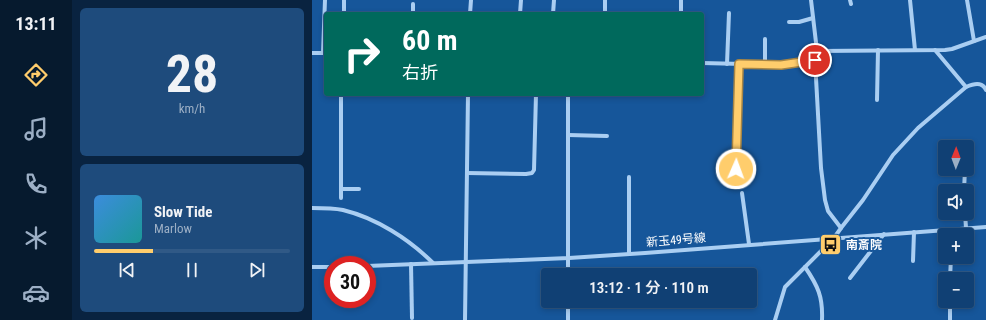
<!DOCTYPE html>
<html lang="ja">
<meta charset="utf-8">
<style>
body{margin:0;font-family:"Roboto Condensed","Noto Sans JP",sans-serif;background:#1e4b7c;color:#f1f3f6;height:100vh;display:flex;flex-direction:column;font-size:15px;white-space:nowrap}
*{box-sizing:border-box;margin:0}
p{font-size:13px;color:#9cafc5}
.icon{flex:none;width:22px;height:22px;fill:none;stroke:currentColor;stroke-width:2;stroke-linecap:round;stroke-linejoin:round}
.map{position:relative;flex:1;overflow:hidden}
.details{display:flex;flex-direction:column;gap:8px;padding:8px;background:#092340;width:240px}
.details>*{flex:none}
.guide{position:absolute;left:12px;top:12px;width:380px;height:84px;border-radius:4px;box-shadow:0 2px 6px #0003,0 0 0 1px #305986;background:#00695c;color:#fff;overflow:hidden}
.needle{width:26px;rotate:1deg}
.buttons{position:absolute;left:626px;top:140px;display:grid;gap:8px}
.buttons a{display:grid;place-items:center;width:36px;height:36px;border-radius:4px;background:#104074;box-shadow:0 2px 6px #0003,0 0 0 1px #305986;font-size:20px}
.speed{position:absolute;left:12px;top:256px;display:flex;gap:8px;font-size:20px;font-weight:700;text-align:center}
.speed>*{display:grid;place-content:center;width:52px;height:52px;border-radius:50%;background:#104074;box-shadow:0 2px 6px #0003,0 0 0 1px #305986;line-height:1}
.speed .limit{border:6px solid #d22;background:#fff;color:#111}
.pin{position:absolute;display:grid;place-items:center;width:34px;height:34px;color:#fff;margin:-17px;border:2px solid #fff;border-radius:50%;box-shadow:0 1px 4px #0007}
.me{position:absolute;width:44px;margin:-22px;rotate:2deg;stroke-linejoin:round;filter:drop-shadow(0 0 3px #0008)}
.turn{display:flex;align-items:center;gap:14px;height:84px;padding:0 12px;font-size:18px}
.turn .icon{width:52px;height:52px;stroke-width:2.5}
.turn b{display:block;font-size:28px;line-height:34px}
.details .card{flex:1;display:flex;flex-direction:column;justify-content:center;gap:6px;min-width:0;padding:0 14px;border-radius:6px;background:#1e4b7c}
.details .dial{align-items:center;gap:0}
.dial b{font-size:52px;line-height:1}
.song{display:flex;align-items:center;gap:12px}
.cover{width:48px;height:48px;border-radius:6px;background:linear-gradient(135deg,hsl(210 70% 55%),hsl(180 70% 35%))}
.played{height:4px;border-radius:2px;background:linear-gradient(90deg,#ffcd6c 30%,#305986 30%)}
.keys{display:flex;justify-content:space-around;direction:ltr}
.trip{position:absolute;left:229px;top:268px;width:216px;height:40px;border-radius:4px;background:#104074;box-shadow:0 2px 6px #0003,0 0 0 1px #305986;font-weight:600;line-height:40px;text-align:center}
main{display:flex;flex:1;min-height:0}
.tabs{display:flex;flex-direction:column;width:72px;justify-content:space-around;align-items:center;background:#061a2e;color:#9cafc5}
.tabs .icon{width:28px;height:28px}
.tabs .selected{color:#ffcd6c}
.tabs b{font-size:18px;color:#f1f3f6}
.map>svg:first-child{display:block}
</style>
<main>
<nav class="tabs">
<b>13:11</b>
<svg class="icon selected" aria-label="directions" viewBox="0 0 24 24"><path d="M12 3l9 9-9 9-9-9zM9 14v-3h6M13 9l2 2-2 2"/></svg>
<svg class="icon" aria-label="music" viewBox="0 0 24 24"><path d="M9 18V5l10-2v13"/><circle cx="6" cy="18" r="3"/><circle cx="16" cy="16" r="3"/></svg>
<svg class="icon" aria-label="phone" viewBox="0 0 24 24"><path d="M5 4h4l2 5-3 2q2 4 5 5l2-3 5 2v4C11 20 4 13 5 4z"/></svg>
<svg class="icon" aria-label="climate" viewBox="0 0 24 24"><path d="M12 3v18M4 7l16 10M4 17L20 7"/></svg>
<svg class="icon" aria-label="car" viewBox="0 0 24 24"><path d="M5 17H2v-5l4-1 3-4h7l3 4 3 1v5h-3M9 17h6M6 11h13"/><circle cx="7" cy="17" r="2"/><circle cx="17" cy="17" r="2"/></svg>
</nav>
<section class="details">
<div class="card dial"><b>28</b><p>km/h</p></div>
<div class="card">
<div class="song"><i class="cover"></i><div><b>Slow Tide</b><p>Marlow</p></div></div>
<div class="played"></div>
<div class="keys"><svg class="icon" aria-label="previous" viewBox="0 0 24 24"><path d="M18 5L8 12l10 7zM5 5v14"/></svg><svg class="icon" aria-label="pause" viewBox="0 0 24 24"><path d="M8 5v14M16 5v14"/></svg><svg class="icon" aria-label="next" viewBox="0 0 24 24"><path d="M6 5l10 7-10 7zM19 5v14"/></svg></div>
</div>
</section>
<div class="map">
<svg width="674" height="320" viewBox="0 0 674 320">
<rect width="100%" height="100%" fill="#16569a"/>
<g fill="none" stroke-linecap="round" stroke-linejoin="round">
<g stroke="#aacef2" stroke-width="4">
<polyline points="538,0 539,4"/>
<polyline points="598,0 603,50"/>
<polyline points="655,0 662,41"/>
<polyline points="32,14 32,0"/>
<polyline points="101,14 101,4"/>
<polyline points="158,14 159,0"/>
<polyline points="208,14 209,0"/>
<polyline points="241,14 242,0"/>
<polyline points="293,14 293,0"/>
<polyline points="369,14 369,0"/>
<polyline points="477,22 487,22 501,18"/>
<polyline points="623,50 654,87"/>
<polyline points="505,51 633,50 640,49 674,37"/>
<polyline points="0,53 14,53"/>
<polyline points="11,53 13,0"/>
<polyline points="390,63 469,65 503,60"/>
<polyline points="415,64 417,13"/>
<polyline points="453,65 453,39"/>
<polyline points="29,94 29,198"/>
<polyline points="256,94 256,275"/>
<polyline points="565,100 566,50"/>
<polyline points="256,135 295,136"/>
<polyline points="424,169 427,64"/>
<polyline points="155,173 214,174 220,173 222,170 224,94"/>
<polyline points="317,177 317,254"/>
<polyline points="29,189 47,189"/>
<polyline points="652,191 653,169"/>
<polyline points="430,193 437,244"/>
<path d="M0,208C10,208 21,208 31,210C64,218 97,239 121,263"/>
<polyline points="653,213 654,228"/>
<path d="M529,228L551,200L581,155L606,128L654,87C661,84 670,81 674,90"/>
<polyline points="601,261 602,232"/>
<polyline points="99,264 100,318"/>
<polyline points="55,266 257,258 333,253 674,227"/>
<polyline points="0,267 21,267"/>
<path d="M493,267C506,286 511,297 510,320"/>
<polyline points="538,278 572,234"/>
<polyline points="638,279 639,257"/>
<polyline points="153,320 156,94"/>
<polyline points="256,320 256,301"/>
<polyline points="463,320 473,287 522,238 529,228 516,211 513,200 509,168 503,60 505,51 499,0"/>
<polyline points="638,320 638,301"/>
</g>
</g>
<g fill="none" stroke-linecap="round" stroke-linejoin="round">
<defs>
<polyline id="route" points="424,169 427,64 469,65 503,60"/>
</defs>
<use href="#route" stroke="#a68546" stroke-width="10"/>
<use href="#route" stroke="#ffcd6c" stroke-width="7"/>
</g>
<defs>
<symbol id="bus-square" viewBox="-11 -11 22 22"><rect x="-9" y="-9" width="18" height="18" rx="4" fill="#ffcd6c" stroke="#16569a"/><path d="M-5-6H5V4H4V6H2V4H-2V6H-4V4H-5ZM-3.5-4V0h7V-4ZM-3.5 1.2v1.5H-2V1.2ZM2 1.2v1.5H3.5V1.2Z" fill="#111"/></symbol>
</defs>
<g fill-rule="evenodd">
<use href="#bus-square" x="506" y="232" width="25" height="25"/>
</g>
<g text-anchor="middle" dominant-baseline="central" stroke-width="4" stroke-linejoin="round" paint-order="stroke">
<g font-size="12" fill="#fff" stroke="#16569a">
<text transform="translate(364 240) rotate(-5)">新玉49号線</text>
</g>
<g font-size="12" font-weight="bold" fill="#fff" stroke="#16569a" text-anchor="start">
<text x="534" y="245">南斎院</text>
</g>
</g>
</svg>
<div class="buttons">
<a><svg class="needle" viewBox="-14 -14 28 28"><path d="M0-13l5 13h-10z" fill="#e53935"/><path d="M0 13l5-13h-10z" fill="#9cafc5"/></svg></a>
<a><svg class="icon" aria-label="sound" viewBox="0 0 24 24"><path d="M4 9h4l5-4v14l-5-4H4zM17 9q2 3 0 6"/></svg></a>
<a>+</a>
<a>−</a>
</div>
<div class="speed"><div class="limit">30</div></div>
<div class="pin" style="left:503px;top:60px;background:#d93025"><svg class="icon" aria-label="arrive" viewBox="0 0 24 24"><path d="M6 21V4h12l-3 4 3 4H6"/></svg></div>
<svg class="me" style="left:424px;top:169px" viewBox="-20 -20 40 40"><circle r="17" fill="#ffcd6c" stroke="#fff" stroke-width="3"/><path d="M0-11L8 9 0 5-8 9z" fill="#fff"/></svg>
<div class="trip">13:12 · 1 分 · 110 m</div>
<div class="guide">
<div class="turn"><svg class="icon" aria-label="right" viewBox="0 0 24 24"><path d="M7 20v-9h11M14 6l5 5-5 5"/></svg><div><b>60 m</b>右折</div></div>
</div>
</div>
</main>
